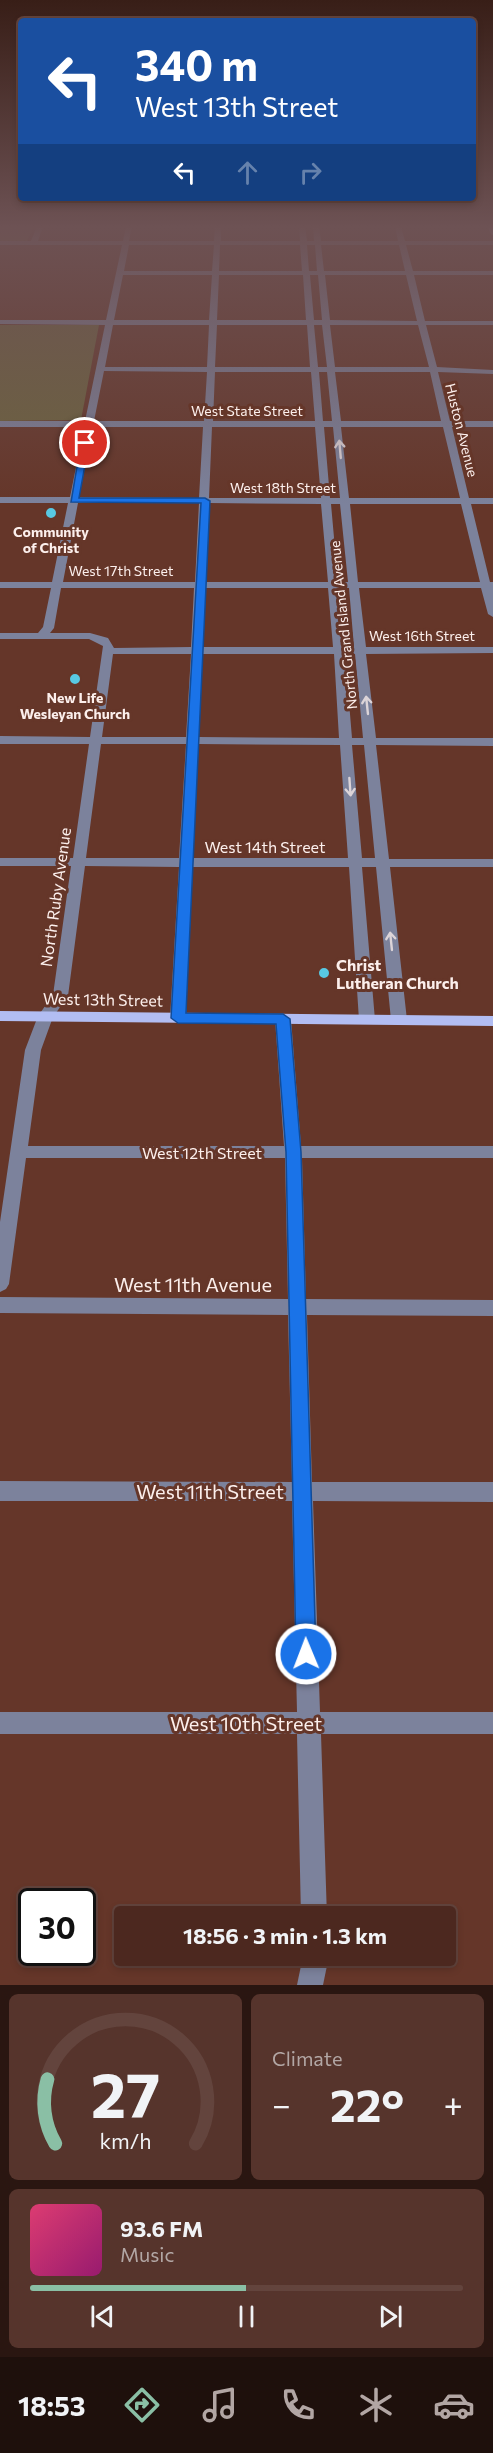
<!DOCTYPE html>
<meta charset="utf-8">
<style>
body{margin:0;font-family:Commissioner,sans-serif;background:#56342c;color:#f1f3f6;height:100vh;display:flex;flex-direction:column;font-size:22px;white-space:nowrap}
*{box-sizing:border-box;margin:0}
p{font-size:20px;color:#b2a6a4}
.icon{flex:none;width:33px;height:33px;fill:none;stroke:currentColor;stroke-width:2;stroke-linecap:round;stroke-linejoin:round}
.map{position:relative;height:1985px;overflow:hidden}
.panel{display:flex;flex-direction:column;gap:9px;padding:9px;background:#2a1611;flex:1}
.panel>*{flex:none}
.banner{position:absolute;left:18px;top:18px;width:458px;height:183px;border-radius:6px;box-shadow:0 3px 9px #0003,0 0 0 2px #63443d;background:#1a4fa0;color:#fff;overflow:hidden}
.speed{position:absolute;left:18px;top:1888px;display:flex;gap:12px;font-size:30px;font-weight:700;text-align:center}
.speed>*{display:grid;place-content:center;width:78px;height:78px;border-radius:50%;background:#4c281f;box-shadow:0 3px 9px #0003,0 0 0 2px #63443d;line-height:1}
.speed .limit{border:3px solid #111;border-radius:9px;background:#fff;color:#111}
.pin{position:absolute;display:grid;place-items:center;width:51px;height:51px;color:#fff;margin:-26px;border:3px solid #fff;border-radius:50%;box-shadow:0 2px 6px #0007}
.me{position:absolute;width:66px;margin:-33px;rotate:359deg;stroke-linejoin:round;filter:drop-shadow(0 0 4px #0008)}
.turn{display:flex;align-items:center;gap:21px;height:126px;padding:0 18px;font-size:27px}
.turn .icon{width:78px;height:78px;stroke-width:2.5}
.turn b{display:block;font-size:42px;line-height:51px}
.lanes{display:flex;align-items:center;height:57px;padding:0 18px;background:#0003;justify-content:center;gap:30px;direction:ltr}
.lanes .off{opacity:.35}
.big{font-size:45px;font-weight:700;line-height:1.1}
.panel .tile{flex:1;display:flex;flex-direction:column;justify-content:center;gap:9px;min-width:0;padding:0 21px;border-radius:9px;background:#56342c}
.panel .dial{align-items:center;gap:0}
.dial svg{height:156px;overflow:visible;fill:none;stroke:#63443d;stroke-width:7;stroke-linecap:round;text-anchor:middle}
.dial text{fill:#f1f3f6;stroke:none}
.song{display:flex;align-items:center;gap:18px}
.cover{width:72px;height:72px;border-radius:9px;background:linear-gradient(135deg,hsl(340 70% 55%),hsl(320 70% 35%))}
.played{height:6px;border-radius:3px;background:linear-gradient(90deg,#8abfa5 50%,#63443d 50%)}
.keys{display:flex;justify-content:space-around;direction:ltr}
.heat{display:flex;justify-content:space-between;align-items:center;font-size:33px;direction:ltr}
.panel .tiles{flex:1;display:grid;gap:9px;grid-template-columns:1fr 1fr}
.tile:last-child{grid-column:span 2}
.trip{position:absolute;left:114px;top:1906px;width:342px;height:60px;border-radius:6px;background:#4c281f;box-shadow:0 3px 9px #0003,0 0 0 2px #63443d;font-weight:700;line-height:60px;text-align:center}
.tabs{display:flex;height:96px;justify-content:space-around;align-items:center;background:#1e100c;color:#b2a6a4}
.tabs .icon{width:42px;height:42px}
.tabs .current{color:#8abfa5}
.tabs b{font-size:27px;color:#f1f3f6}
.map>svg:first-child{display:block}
</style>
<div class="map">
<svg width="493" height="1985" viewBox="0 0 493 1985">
<rect width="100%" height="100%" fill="#653629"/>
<g fill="#6c633e">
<polygon points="0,226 34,226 27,241 0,241"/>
<polygon points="0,325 99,325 81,420 0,421"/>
</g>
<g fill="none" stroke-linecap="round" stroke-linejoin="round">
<g fill="#7c829c" fill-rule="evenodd">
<path d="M37,226H43L38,241H123L126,226H132L129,241H214L215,226H221V241H300L299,226H305L307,241H314L313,226H319L321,241H398L395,226H401L405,241H493V245H406L413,271H493V275H414L425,321H493V325H426L437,367L493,370V374L438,372L450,421H493V427H452L469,498H493V504H471L490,582H493V617L488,614L481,588H359L366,647H493V653L366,654L376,738H493V746L376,745L389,859H493V867H390L407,1020L404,1024H394L391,1020L376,867H362L375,1020L372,1024H362L359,1020L349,867H192L186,1018L183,1022H173L170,1018L179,867L85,866L68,996L53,1017L41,1050L28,1146H284L275,1019L278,1015H288L291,1019L301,1146H493V1158H302L306,1299L493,1300V1316L307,1315L312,1482H493V1502L313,1501L320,1712H493V1734H321L327,1917H301L297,1734H0V1712H297L292,1501H0V1481L292,1482L288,1315L0,1313V1297L288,1299L285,1158H26L9,1284L6,1289L0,1292V1222L25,1050L38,1016L53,995L71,866H0V858H73L89,744H0V736L90,737L103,646L89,639H0V633H38L43,627L51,588H0V582H52L68,503H0V497H70L84,427H0V421H85L105,325L0,324V320H106L122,245H0V241H31ZM129,245H214L212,271H124ZM220,245H300L302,271H219ZM307,245H315L317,271H309ZM321,245H399L405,271H324ZM123,275H212L209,320H114ZM219,275H303L306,320H217ZM310,275H318L322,320H314ZM325,275H406L417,321L330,320ZM113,325H209L207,367H105ZM217,325H307L310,367H215ZM314,325H322L327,367H318ZM330,325H418L429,367H335ZM104,371L207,372L204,421H94ZM215,372H311L315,421H213ZM319,372H327L332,421H323ZM335,372H430L441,421H341ZM93,427H203L199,498L79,497ZM212,427H315L321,498H209ZM324,427H333L340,498H330ZM341,427H443L460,498H349ZM78,503H199L195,582H63ZM209,503L321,504L328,582H205ZM331,504H340L348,582H338ZM350,504H461L480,582H358ZM61,588H194L191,647L114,648L108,638L90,633H50L54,628ZM205,588H328L333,647H202ZM339,588H349L354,647H344ZM113,654H191L186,737H102ZM202,654H334L339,738L198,737ZM345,654H355L363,738H352ZM101,744H186L179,858H86ZM198,744L340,745L348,858H193ZM352,745H364L375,858H362Z"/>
<polygon points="303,1956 329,1956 323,1985 297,1985"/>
</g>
<g fill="#b2bdf2" fill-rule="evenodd">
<polygon points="487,226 493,226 493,235 491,234"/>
<polygon points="0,1011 493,1016 493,1026 0,1021"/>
</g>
</g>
<defs><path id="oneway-shaft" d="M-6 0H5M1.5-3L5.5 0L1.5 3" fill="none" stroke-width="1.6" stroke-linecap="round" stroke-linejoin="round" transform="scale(1.5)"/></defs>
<g stroke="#dcd4d8">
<use href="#oneway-shaft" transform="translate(340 449) rotate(-95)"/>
<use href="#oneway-shaft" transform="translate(367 705) rotate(-96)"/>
<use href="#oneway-shaft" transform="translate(350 787) rotate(86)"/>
<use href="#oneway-shaft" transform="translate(391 941) rotate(-96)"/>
</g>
<linearGradient id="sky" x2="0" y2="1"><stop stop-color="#381e17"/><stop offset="0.45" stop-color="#6d5254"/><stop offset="1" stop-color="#6d5254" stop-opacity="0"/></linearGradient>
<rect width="493" height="504" fill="url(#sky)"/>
<polygon fill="#1a73e8" stroke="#114b97" stroke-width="1.5" points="85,440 89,443 79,498 205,498 210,501 186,1013 283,1014 290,1019 301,1152 316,1654 313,1661 306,1664 299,1661 296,1654 286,1152 276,1024 178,1023 171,1018 201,503 71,502 81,443"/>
<g fill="#58c9e3" stroke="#653629" stroke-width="2">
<circle cx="51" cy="513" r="6"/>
<circle cx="75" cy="679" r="6"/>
<circle cx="324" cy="973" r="6"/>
</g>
<g text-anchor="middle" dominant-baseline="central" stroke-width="6" stroke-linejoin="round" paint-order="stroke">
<g font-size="14" fill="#fcefec" stroke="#653629">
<text x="247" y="410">West State Street</text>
<text transform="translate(462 430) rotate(76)">Huston Avenue</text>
<text x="283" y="487">West 18th Street</text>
<text x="121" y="570">West 17th Street</text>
<text transform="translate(343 625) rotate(-96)">North Grand Island Avenue</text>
<text x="422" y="635">West 16th Street</text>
</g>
<g font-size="14" font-weight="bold" fill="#fcefec" stroke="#653629">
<text x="51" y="531">Community<tspan x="51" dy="16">of Christ</tspan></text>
<text x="75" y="697">New Life<tspan x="75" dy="16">Wesleyan Church</tspan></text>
</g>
<g font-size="16" fill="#fcefec" stroke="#653629">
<text x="265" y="846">West 14th Street</text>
<text transform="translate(55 897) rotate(-82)">North Ruby Avenue</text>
<text transform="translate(103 999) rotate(1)">West 13th Street</text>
<text x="202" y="1152">West 12th Street</text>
</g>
<g font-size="16" font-weight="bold" fill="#fcefec" stroke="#653629" text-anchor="start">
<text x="336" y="964">Christ<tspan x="336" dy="18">Lutheran Church</tspan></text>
</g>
<g font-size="20" fill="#fcefec" stroke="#653629">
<text x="193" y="1284">West 11th Avenue</text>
<text x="210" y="1491">West 11th Street</text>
<text x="246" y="1723">West 10th Street</text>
</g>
</g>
</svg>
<div class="speed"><div class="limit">30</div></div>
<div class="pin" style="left:85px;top:443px;background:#d93025"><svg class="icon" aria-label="arrive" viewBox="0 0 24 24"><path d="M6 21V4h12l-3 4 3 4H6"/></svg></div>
<svg class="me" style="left:306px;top:1654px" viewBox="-20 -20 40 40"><circle r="17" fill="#1a73e8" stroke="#fff" stroke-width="3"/><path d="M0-11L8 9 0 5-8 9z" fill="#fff"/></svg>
<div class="trip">18:56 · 3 min · 1.3 km</div>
<div class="banner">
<div class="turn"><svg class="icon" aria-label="left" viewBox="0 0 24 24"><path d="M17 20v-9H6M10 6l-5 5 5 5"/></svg><div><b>340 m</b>West 13th Street</div></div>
<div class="lanes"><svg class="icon" aria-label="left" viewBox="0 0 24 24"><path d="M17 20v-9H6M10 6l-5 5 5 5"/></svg><svg class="icon off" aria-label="ahead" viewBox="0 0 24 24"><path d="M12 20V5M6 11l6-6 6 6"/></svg><svg class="icon off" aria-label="right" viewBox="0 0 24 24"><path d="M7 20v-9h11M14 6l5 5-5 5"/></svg></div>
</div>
</div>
<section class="panel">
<div class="tiles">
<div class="tile dial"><svg viewBox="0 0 100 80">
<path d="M14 69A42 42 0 1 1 86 69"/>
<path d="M14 69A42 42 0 0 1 10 36" stroke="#8abfa5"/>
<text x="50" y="56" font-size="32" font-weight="700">27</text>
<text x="50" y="72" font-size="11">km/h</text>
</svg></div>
<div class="tile"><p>Climate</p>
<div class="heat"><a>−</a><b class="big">22°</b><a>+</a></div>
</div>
<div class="tile">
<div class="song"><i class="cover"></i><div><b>93.6 FM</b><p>Music</p></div></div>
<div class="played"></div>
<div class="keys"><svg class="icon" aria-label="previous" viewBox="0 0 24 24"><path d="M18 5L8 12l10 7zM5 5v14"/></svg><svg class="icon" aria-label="pause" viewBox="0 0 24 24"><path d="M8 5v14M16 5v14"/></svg><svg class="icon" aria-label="next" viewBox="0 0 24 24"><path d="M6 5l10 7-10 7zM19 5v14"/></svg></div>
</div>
</div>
</section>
<nav class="tabs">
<b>18:53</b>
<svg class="icon current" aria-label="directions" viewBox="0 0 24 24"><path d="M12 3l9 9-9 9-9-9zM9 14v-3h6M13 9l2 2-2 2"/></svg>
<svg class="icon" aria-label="music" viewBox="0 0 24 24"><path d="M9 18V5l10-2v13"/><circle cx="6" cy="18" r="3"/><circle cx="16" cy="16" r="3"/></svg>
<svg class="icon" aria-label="phone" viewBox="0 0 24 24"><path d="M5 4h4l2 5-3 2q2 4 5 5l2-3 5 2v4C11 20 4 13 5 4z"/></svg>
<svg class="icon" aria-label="climate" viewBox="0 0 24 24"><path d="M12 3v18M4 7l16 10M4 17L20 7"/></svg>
<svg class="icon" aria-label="car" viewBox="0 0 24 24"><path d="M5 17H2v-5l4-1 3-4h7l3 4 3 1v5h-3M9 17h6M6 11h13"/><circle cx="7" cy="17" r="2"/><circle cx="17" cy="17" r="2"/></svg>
</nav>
